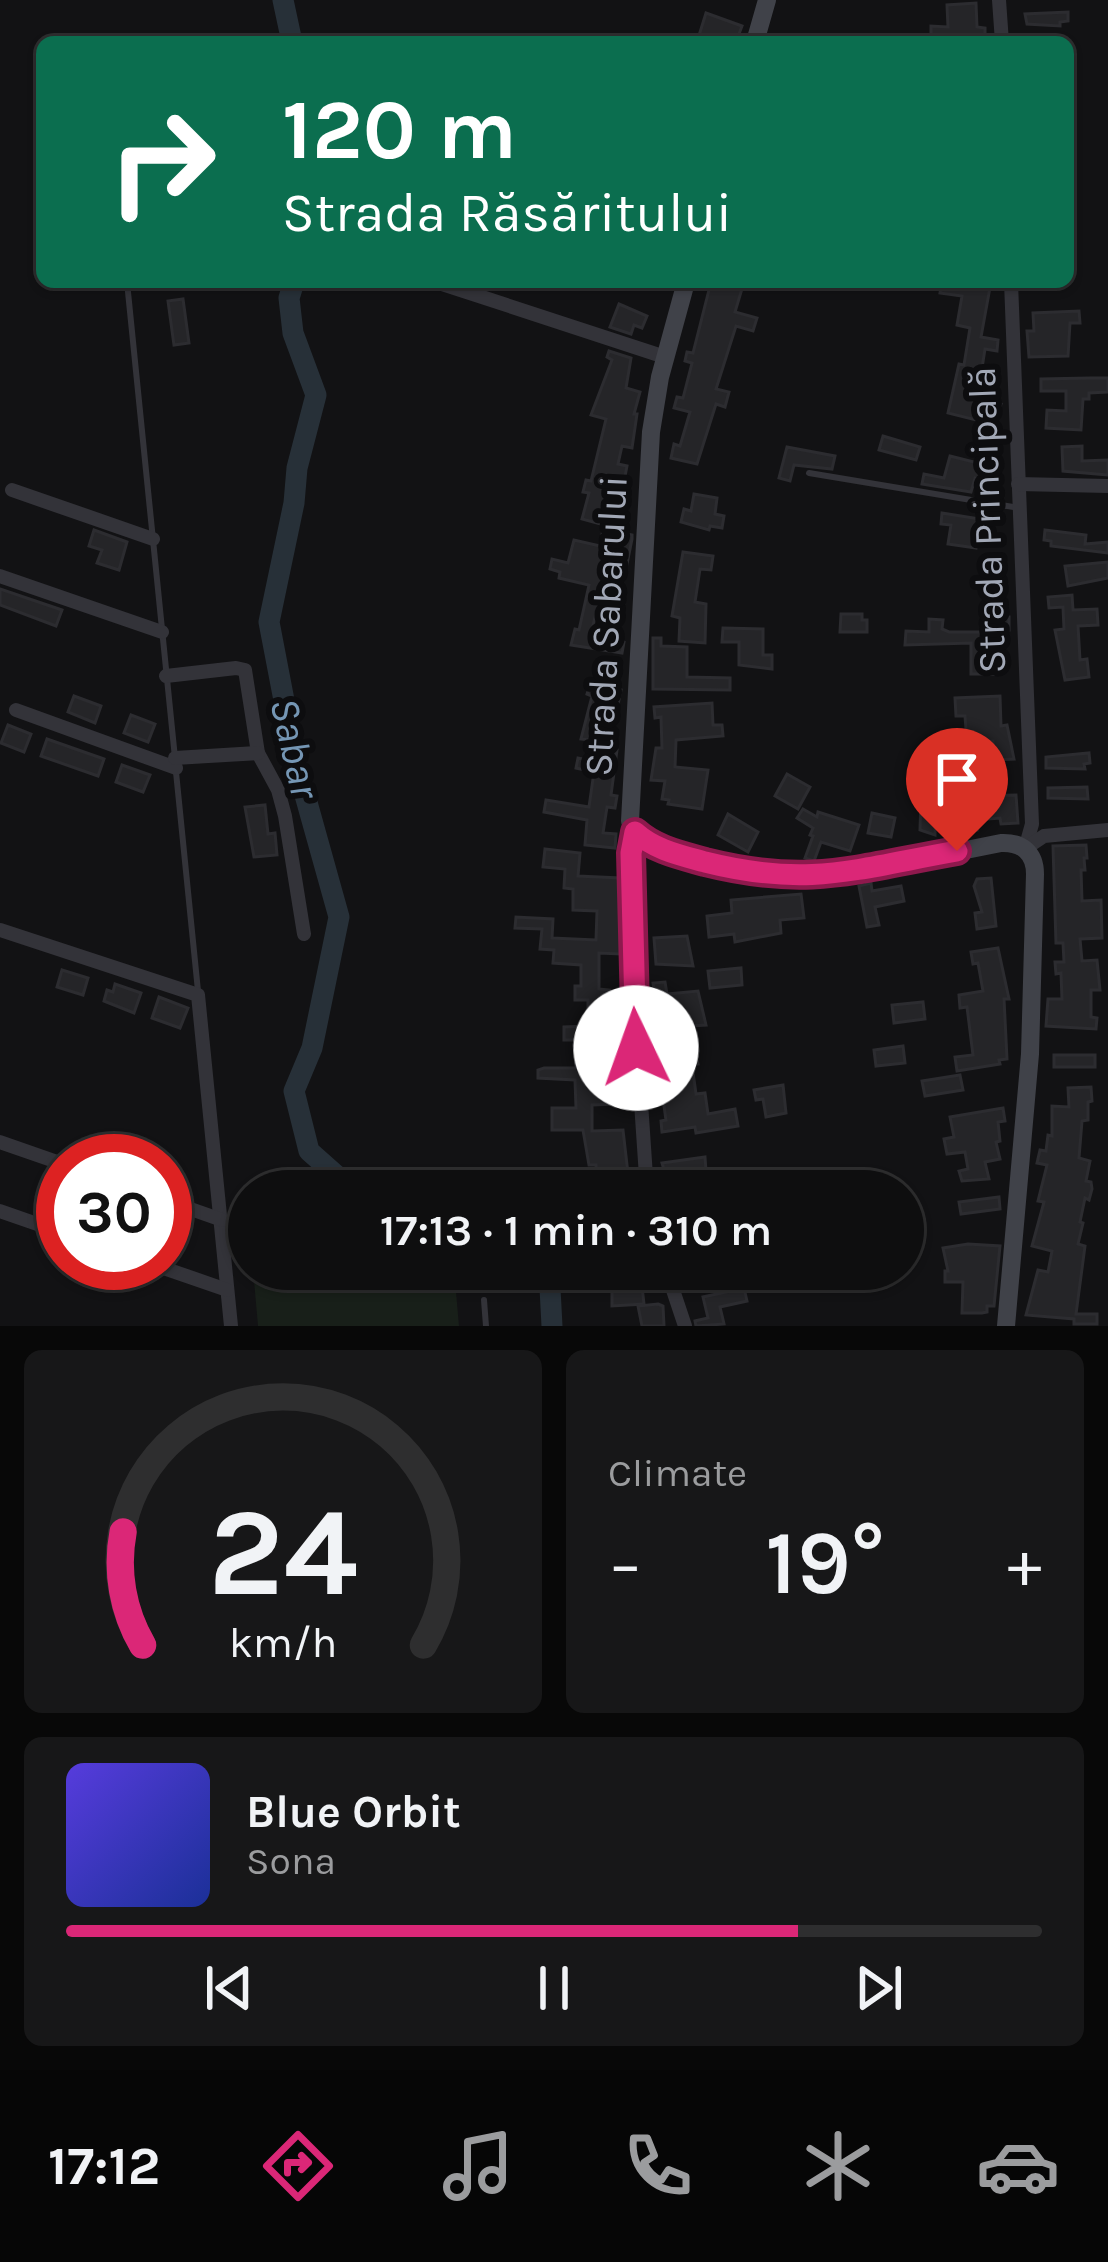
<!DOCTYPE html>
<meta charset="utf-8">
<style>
body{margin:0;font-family:Karla,sans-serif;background:#171718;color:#f1f3f6;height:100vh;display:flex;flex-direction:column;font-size:45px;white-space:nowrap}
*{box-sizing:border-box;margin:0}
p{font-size:39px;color:#9b9c9e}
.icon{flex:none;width:66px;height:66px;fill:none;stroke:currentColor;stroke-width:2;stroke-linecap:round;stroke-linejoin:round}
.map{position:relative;height:1326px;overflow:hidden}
.side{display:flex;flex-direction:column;gap:24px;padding:24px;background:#080808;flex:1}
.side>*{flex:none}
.hud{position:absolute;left:36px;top:36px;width:1038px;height:252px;border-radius:18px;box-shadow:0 3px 9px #0004,0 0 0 3px #2e2e2f;background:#0b6e4f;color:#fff;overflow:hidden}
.speed{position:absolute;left:36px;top:1134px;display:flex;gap:24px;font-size:60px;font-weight:700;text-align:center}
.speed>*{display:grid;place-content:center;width:156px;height:156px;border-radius:50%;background:#0e0e0f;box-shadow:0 3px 9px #0004,0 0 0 3px #2e2e2f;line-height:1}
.speed .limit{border:18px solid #d22;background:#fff;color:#111}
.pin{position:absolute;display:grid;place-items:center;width:102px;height:102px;color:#fff;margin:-123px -51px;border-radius:50% 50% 50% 0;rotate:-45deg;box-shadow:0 0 12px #0007}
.pin .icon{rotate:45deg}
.me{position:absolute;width:132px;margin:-66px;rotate:357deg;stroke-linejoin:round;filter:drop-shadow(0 0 9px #0008)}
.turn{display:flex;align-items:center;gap:42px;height:252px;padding:0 48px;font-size:54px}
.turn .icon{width:156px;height:156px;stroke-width:2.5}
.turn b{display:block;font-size:84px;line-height:102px}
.big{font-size:90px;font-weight:600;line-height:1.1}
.side .tile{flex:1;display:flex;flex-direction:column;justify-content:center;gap:18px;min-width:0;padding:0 42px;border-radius:18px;background:#171718}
.side .dial{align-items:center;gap:0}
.dial svg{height:312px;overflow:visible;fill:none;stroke:#2e2e2f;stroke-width:7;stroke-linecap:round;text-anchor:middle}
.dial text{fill:#f1f3f6;stroke:none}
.song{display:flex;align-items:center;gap:36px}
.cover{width:144px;height:144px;border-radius:18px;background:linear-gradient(135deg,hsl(250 70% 55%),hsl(230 70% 35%))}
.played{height:12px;border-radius:6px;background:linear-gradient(90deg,#db2777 75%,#2e2e2f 75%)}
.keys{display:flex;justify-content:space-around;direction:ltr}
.heat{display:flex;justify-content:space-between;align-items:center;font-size:66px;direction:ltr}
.side .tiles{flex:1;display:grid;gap:24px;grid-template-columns:1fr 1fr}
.tile:last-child{grid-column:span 2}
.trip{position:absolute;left:228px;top:1170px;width:696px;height:120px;border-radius:60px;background:#0e0e0f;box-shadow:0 3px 9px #0004,0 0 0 3px #2e2e2f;font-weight:600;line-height:120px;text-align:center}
.dock{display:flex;height:192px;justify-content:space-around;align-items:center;background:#060606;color:#9b9c9e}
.dock .icon{width:84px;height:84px}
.dock .current{color:#db2777}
.dock b{font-size:54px;color:#f1f3f6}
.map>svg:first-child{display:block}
</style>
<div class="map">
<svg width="1108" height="1326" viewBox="0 0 1108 1326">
<rect width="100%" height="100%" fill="#121214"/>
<polygon fill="#181f19" points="253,1269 454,1269 459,1326 258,1326"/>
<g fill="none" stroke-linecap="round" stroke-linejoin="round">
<g stroke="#273038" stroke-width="21">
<polyline points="283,0 292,42"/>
<polyline points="294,282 289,298 293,333 316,395 297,468 294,503 269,622 296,763 339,917 312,1048 294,1091 309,1151 354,1191"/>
<polyline points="549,1269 552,1326"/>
</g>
</g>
<g fill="#252528" stroke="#2c2c30" stroke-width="3">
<polygon points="976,3 977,27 985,28 985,40 931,38 931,26 948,27 947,5"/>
<polygon points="1068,12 1068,21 1060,22 1060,26 1027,24 1025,14"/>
<polygon points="706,13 742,26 736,42 697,42"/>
<polygon points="711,282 744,282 735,312 757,318 753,331 736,326 716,389 729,392 725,407 716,404 697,464 671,458 674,444 680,446 690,412 674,408 677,397 683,398 692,363 685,361 687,352 693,353"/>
<polygon points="942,282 973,288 974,282 991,282 981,337 998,340 997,351 985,349 982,368 997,370 995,382 971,378 967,395 1001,404 997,417 990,415 988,423 948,413 959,364 964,365 970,328 957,325 962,296 940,293"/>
<polygon points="183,299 189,343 174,345 168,301"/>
<polygon points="619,304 647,316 642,328 634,325 631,334 610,327"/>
<polygon points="1079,311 1080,323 1070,323 1068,356 1029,357 1027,331 1034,331 1033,313"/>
<polygon points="609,351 631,358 626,388 640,392 634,414 637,414 632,448 622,446 618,464 627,466 621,497 611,498 604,525 582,519 589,493 583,492 586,480 591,481 606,419 591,415 612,360 607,357"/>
<polygon points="1090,378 1108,378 1108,392 1089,393 1089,399 1083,399 1081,430 1046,428 1047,410 1066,411 1066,391 1041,391 1041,379"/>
<polygon points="883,436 920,447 916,460 879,450"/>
<polygon points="1082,446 1082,461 1108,460 1108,475 1063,471 1062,447"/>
<polygon points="787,447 835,456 832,469 794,465 790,481 779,478"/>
<polygon points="950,456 986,465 982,480 975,478 971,492 922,484 924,474 944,478"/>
<polygon points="694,494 717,498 715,514 724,516 722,528 710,526 709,530 681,522 684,509 691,511"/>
<polygon points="942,513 986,520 984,533 978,532 976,548 948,544 951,525 941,524"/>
<polygon points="603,529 632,535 632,539 627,564 611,560 602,596 622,601 620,611 610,609 608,616 596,613 591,633 624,642 622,653 571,645 575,629 579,630 589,585 559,578 560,572 550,569 552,559 568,563 574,540 600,546"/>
<polygon points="94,530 127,542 119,570 97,563 102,550 89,546"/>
<polygon points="1045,530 1086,535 1085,544 1108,542 1108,553 1051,546 1051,541 1044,540"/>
<polygon points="683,552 713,556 711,570 700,569 695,602 706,604 705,643 679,641 680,618 672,616"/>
<polygon points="1108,562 1108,578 1068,586 1065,566"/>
<polygon points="0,589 62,610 56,626 0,605"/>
<polygon points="1072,595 1073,610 1097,609 1098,625 1078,626 1080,660 1087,659 1089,677 1065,680 1055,630 1064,629 1063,607 1049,608 1048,597"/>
<polygon points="841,614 862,614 862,620 867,620 867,632 840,632"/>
<polygon points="990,617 1009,617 1009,630 1004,630 1000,647 1000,674 971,674 971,643 905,645 906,631 929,632 929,619 943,620 942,629 949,632 990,632"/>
<polygon points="723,628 763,629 763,655 772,655 772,669 739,665 739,642 722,642"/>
<polygon points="653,638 661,638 661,646 687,647 687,677 730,678 730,690 653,689"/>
<polygon points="590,684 621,690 609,748 617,750 611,795 617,796 615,808 607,807 603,833 616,834 615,848 585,845 587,820 544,812 546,800 589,807 594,772 576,768 578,758 587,760 590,740 581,739 592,696 587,694"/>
<polygon points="74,696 101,706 95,723 68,712"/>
<polygon points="1000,696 1001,726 1007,725 1014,759 994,760 993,741 967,743 965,716 956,716 955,698"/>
<polygon points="712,703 713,725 722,725 723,736 676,740 675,767 708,770 702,809 668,804 669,800 662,799 665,781 651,780 656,748 662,748 661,717 655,718 654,707"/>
<polygon points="131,715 155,724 148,742 124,733"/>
<polygon points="8,725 31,734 24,752 1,743"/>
<polygon points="47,739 104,759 98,776 41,756"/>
<polygon points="1089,753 1090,763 1084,764 1085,769 1046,768 1046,757"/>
<polygon points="122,765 150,775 143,792 116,782"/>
<polygon points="787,774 810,787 798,809 775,796"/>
<polygon points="1087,787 1088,799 1048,798 1048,788"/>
<polygon points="1016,795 1018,823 1001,824 1000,818 976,820 977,830 966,830 962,803 969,796"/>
<polygon points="921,798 936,798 935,835 920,830"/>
<polygon points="265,805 268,834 275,833 277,855 254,857 245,807"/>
<polygon points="803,809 817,817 818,812 859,825 850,851 821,842 814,861 805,858 813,836 810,835 813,828 797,818"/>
<polygon points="872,813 895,818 891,837 868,833"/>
<polygon points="728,814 758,832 748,852 718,835"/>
<polygon points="1086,845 1087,858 1084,858 1085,870 1081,870 1082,901 1101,900 1102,938 1080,939 1082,961 1097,960 1100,990 1091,990 1091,1017 1097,1018 1096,1029 1046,1026 1048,999 1062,999 1061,973 1056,974 1055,962 1064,962 1063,943 1056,943 1053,846"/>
<polygon points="545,849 580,853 578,876 620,878 620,954 599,953 599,989 610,990 610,1006 618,1006 627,1099 616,1099 616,1104 592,1105 592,1131 623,1130 630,1191 609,1191 609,1184 597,1184 596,1165 589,1165 583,1130 552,1130 552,1108 576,1108 575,1080 538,1078 538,1070 544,1068 576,1068 575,1040 564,1040 564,1027 588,1026 588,1000 575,1000 575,986 581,986 581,965 553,963 554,950 540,949 542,929 515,928 516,917 553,919 552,938 596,940 597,911 573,910 573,889 564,888 565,869 543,867"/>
<polygon points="991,878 996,926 977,929 975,913 982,912 974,886 977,879"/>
<polygon points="871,883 872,891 901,886 904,901 875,907 879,925 867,927 859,886"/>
<polygon points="801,894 804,918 780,920 781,933 735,942 734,934 709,937 707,916 732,913 731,900"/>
<polygon points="687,936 693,966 656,964 654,938"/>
<polygon points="998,948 1009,999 1004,999 1007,1059 999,1060 1000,1064 957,1071 955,1057 973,1055 967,1007 960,1008 959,995 983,991 978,963 973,964 971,952"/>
<polygon points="741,968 742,985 710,988 708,971"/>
<polygon points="62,970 88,978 83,995 57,987"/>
<polygon points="665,982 667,994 698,991 706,1025 690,1026 698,1064 692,1065 696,1094 705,1093 708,1114 735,1109 738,1126 696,1133 695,1127 662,1132 661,1121 666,1120 660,1078 665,1078 664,1057 653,983"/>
<polygon points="115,984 141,993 134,1013 104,1001 107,990 113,992"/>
<polygon points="159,997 188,1008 180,1028 152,1018"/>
<polygon points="923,1002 925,1019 894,1023 892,1005"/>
<polygon points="903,1046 905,1063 876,1066 874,1050"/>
<rect x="1054" y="1055" width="41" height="12"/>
<polygon points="960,1075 963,1090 925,1096 922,1081"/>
<polygon points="783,1085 786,1113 766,1117 763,1099 756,1100 754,1090"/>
<polygon points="1091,1087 1092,1101 1088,1102 1088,1120 1082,1121 1079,1158 1090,1161 1086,1181 1091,1182 1092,1189 1089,1200 1085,1198 1080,1222 1083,1223 1078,1244 1085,1246 1076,1314 1097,1314 1097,1324 1074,1324 1074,1319 1026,1315 1038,1270 1048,1272 1052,1251 1032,1246 1044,1202 1038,1201 1047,1165 1037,1163 1040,1150 1046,1151 1048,1135 1052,1136 1052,1106 1069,1107 1068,1088"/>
<polygon points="1003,1108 1005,1121 998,1122 1000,1141 996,1142 1000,1159 985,1162 989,1179 962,1181 959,1171 968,1169 965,1152 947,1154 944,1139 954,1137 950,1117"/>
<polygon points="705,1157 706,1171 702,1172 706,1191 670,1191 662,1163"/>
<polygon points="999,1197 1000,1209 961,1214 959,1202"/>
<polygon points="968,1244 1000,1246 994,1306 987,1306 987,1312 982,1313 962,1313 963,1282 945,1282 945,1271 948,1271 943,1248"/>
<polygon points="640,1269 644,1304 612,1306 612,1279 618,1278 618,1270"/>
<polygon points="744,1288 747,1301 720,1307 724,1324 696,1326 695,1321 708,1318 703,1297"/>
<polygon points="658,1304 663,1306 664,1326 642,1326 638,1306"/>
</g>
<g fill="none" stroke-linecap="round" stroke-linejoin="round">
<g stroke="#333339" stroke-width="6">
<polyline points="127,282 175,758"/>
<polyline points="809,473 1019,508"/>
<polyline points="176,772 198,991"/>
<polyline points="484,1300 486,1326"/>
</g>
<g stroke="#333339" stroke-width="14">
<polyline points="999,0 1002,42"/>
<polyline points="436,282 665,357"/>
<polyline points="1011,282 1032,824 1025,849"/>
<polyline points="1018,484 1108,486"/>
<polyline points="12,490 153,539"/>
<polyline points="0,576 162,632"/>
<polyline points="166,676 236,668 245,670 258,753 278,790 285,816 304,934"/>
<polyline points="16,710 176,768"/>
<polyline points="175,758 258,753"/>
<polyline points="635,833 631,853 631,955 647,1191"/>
<polyline points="1029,846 1044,836 1108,830"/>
<polyline points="0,930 198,995 231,1326"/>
<polyline points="0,1142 63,1164"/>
<polyline points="165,1200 222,1220"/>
<polyline points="0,1211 63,1233"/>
<polyline points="149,1263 227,1290"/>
<polyline points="666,1269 685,1326"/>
</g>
<g stroke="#404249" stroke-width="18">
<polyline points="755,42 767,0"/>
<path d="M686,282L660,377L651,432L630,821L643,839L675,854L748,873L791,877L841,875L1001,843C1022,842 1035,853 1035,874L1030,1054L1006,1326"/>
</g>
</g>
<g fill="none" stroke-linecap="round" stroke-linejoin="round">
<defs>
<path id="route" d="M636,1048L631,853L635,832C655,850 680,855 705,862C809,888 855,869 957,851"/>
</defs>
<use href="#route" stroke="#8e194d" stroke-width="30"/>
<use href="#route" stroke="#db2777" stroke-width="21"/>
</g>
<g text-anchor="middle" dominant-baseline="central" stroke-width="12" stroke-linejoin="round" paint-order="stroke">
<g font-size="39" fill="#a2a8b6" stroke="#0d0d0f">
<text transform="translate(987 520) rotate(-92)">Strada Principală</text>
<text transform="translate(606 626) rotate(-87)">Strada Sabarului</text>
</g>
<g font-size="42" font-style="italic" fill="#7596b4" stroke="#0d0d0f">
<text transform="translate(295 748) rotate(77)">Sabar</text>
</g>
</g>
</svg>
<div class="speed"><div class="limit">30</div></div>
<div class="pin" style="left:957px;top:851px;background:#d93025"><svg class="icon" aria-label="arrive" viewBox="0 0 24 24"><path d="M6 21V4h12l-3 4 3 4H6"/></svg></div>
<svg class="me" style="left:636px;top:1048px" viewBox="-20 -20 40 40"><circle r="19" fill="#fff"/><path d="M0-13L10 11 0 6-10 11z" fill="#db2777"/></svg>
<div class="trip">17:13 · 1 min · 310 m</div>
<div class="hud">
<div class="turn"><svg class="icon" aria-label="right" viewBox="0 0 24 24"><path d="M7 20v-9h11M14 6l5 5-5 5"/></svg><div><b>120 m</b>Strada Răsăritului</div></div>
</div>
</div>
<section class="side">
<div class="tiles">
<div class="tile dial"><svg viewBox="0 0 100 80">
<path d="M14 69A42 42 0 1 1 86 69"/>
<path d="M14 69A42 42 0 0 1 9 40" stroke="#db2777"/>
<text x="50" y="56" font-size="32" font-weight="700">24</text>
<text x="50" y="72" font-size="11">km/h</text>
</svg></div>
<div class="tile"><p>Climate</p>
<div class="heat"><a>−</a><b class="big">19°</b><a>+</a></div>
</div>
<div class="tile">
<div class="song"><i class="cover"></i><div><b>Blue Orbit</b><p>Sona</p></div></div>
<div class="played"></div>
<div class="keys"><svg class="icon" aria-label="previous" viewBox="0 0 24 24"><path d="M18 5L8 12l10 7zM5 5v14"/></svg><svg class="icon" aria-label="pause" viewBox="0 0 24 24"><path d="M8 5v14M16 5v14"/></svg><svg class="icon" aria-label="next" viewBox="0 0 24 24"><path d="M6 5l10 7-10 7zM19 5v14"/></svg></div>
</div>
</div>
</section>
<nav class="dock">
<b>17:12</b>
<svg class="icon current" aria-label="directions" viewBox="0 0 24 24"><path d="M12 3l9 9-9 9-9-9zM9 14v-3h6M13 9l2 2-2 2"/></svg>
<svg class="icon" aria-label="music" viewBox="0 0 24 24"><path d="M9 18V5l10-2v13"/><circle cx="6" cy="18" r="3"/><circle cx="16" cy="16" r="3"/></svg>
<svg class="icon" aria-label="phone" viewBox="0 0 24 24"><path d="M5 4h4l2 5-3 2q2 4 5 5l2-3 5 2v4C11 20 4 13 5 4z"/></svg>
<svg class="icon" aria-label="climate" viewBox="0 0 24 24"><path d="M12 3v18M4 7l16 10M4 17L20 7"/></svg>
<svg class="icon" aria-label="car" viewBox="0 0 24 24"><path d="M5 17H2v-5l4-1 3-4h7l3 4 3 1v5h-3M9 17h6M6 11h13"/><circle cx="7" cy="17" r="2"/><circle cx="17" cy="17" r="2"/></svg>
</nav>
